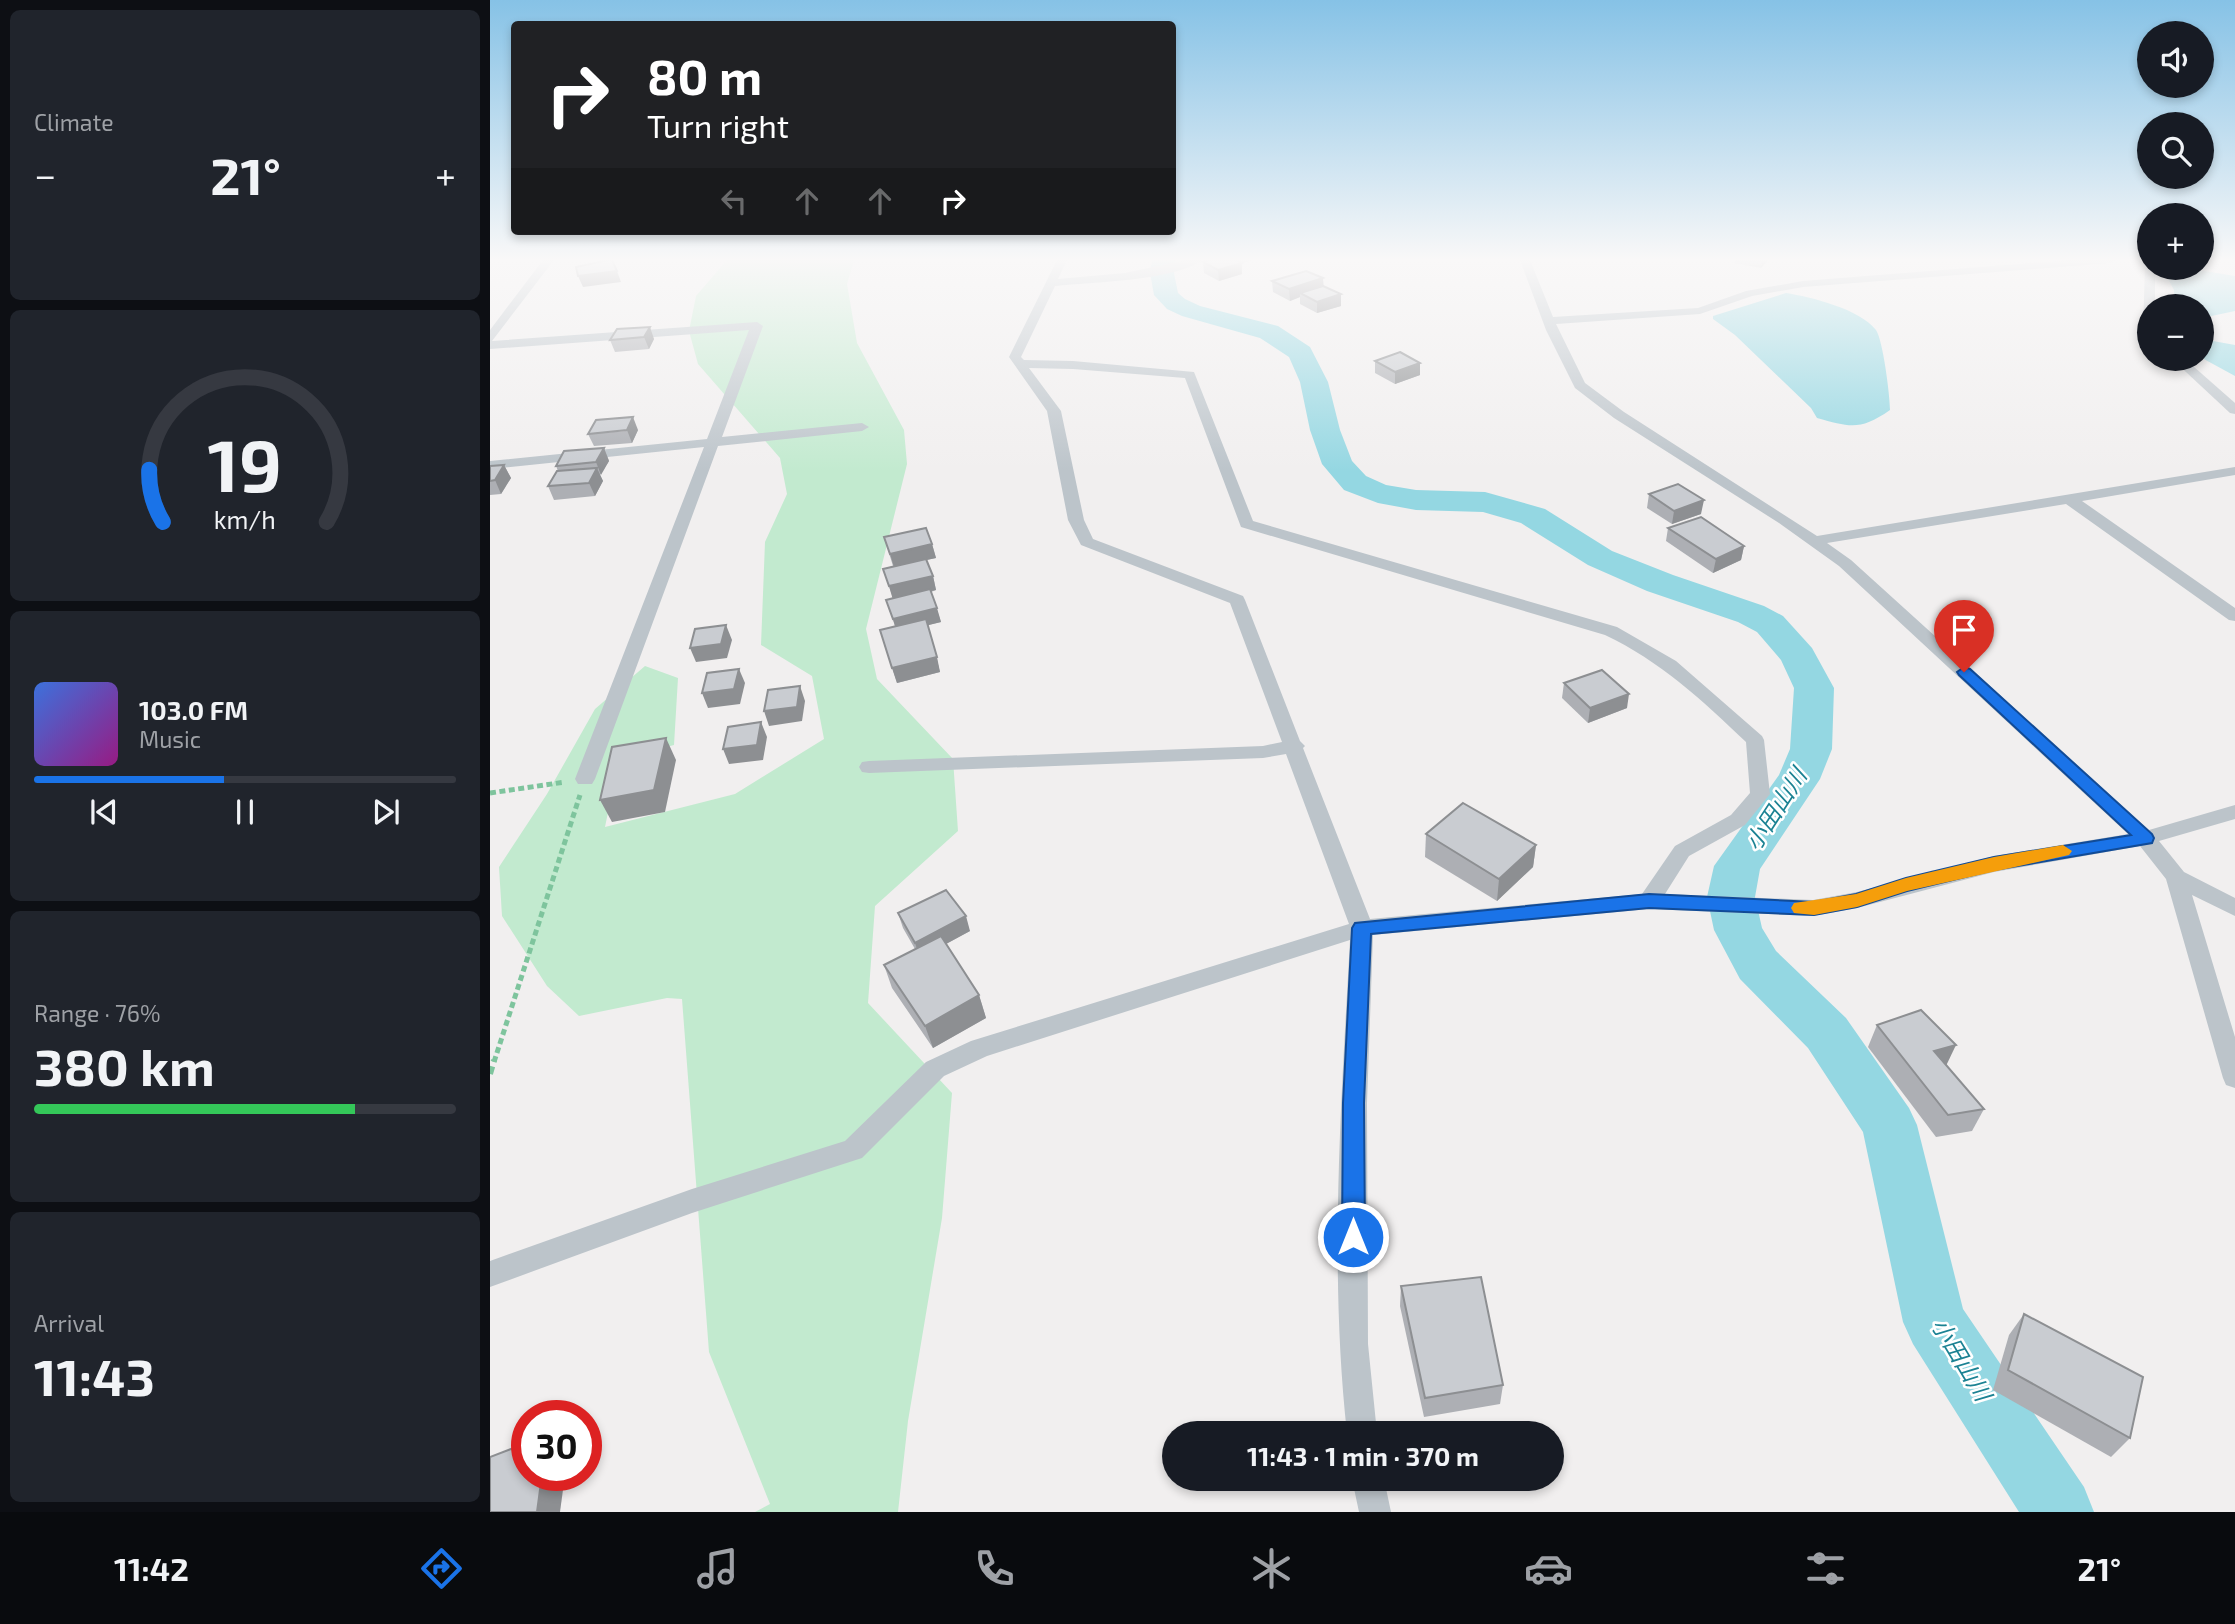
<!DOCTYPE html>
<meta charset="utf-8">
<style>
body{margin:0;font-family:"Exo 2","Noto Sans JP",sans-serif;background:#20242c;color:#f1f3f6;height:100vh;display:flex;flex-direction:column;font-size:26px;white-space:nowrap}
*{box-sizing:border-box;margin:0}
p{font-size:23px;color:#9ea1a6}
.icon{flex:none;width:38px;height:38px;fill:none;stroke:currentColor;stroke-width:2;stroke-linecap:round;stroke-linejoin:round}
.map{position:relative;flex:1;overflow:hidden}
.sheet{display:flex;flex-direction:column;gap:10px;padding:10px;background:#0d0f14;width:490px}
.sheet>*{flex:none}
.top-card{position:absolute;left:21px;top:21px;width:665px;height:214px;border-radius:7px;box-shadow:0 4px 10px #0003;background:#202124;color:#fff;overflow:hidden}
.tools{position:absolute;left:1647px;top:21px;display:grid;gap:14px}
.tools a{display:grid;place-items:center;width:77px;height:77px;border-radius:50%;background:#171b24;box-shadow:0 4px 10px #0003;font-size:35px}
.speed{position:absolute;left:21px;top:1400px;display:flex;gap:14px;font-size:35px;font-weight:700;text-align:center}
.speed>*{display:grid;place-content:center;width:91px;height:91px;border-radius:50%;background:#171b24;box-shadow:0 4px 10px #0003;line-height:1}
.speed .limit{border:10px solid #d22;background:#fff;color:#111}
.pin{position:absolute;display:grid;place-items:center;width:60px;height:60px;color:#fff;margin:-72px -30px;border-radius:50% 50% 50% 0;rotate:-45deg;box-shadow:0 0 7px #0007}
.pin .icon{rotate:45deg}
.me{position:absolute;width:77px;margin:-38px;rotate:0deg;stroke-linejoin:round;filter:drop-shadow(0 0 5px #0008)}
.turn{display:flex;align-items:center;gap:24px;height:147px;padding:0 21px;font-size:32px}
.turn .icon{width:91px;height:91px;stroke-width:2.5}
.turn b{display:block;font-size:49px;line-height:60px}
.lanes{display:flex;align-items:center;height:66px;padding:0 21px;background:#0003;justify-content:center;gap:35px;direction:ltr}
.lanes .off{opacity:.35}
.big{font-size:52px;font-weight:700;line-height:1.1}
.sheet .card{flex:1;display:flex;flex-direction:column;justify-content:center;gap:10px;min-width:0;padding:0 24px;border-radius:10px;background:#20242c}
.sheet .dial{align-items:center;gap:0}
.dial svg{height:182px;overflow:visible;fill:none;stroke:#363941;stroke-width:7;stroke-linecap:round;text-anchor:middle}
.dial text{fill:#f1f3f6;stroke:none}
.song{display:flex;align-items:center;gap:21px}
.cover{width:84px;height:84px;border-radius:10px;background:linear-gradient(135deg,hsl(220 70% 55%),hsl(310 70% 35%))}
.played{height:7px;border-radius:4px;background:linear-gradient(90deg,#1a73e8 45%,#363941 45%)}
.keys{display:flex;justify-content:space-around;direction:ltr}
.heat{display:flex;justify-content:space-between;align-items:center;font-size:38px;direction:ltr}
.charge{height:10px;border-radius:5px;background:linear-gradient(90deg,#34c759 76%,#363941 0)}
.trip{position:absolute;left:672px;top:1421px;width:402px;height:70px;border-radius:35px;background:#171b24;box-shadow:0 4px 10px #0003;font-weight:700;line-height:70px;text-align:center}
.tabs{display:flex;height:112px;justify-content:space-around;align-items:center;background:#090b0e;color:#9ea1a6}
.tabs .icon{width:49px;height:49px}
.tabs .current{color:#1a73e8}
.tabs b{font-size:32px;color:#f1f3f6}
main{display:flex;flex:1;min-height:0}
.map>svg:first-child{display:block}
</style>
<main>
<section class="sheet">
<div class="card"><p>Climate</p>
<div class="heat"><a>−</a><b class="big">21°</b><a>+</a></div>
</div>
<div class="card dial"><svg viewBox="0 0 100 80">
<path d="M14 69A42 42 0 1 1 86 69"/>
<path d="M14 69A42 42 0 0 1 8 46" stroke="#1a73e8"/>
<text x="50" y="56" font-size="32" font-weight="700">19</text>
<text x="50" y="72" font-size="11">km/h</text>
</svg></div>
<div class="card">
<div class="song"><i class="cover"></i><div><b>103.0 FM</b><p>Music</p></div></div>
<div class="played"></div>
<div class="keys"><svg class="icon" aria-label="previous" viewBox="0 0 24 24"><path d="M18 5L8 12l10 7zM5 5v14"/></svg><svg class="icon" aria-label="pause" viewBox="0 0 24 24"><path d="M8 5v14M16 5v14"/></svg><svg class="icon" aria-label="next" viewBox="0 0 24 24"><path d="M6 5l10 7-10 7zM19 5v14"/></svg></div>
</div>
<div class="card"><p>Range · 76%</p><b class="big">380 km</b><div class="charge"></div></div>
<div class="card"><p>Arrival</p><b class="big">11:43</b></div>
</section>
<div class="map">
<svg width="1745" height="1512" viewBox="0 0 1745 1512">
<rect width="100%" height="100%" fill="#f1efef"/>
<polygon fill="#c2eacf" points="237,260 364,260 357,284 367,343 414,430 417,464 376,629 387,679 463,759 468,831 385,906 378,1003 462,1093 452,1218 418,1421 408,1512 265,1512 280,1504 219,1352 192,999 177,998 89,1016 57,986 12,916 9,867 57,794 105,709 155,666 188,678 184,745 129,759 115,827 245,794 334,739 322,676 271,645 275,542 297,494 290,458 208,364 199,331 206,296"/>
<g fill="#94d7e2">
<polygon points="1680,268 1696,268 1745,276 1745,311 1712,318 1712,306 1685,306 1684,290 1675,273"/>
<path d="M1296,293C1321,297 1370,309 1386,330C1393,340 1400,396 1400,410C1370,431 1360,427 1327,418L1321,408L1245,335L1223,319V316Z"/>
<polygon points="1712,339 1745,345 1745,376 1712,358"/>
</g>
<g fill="none" stroke-linecap="round" stroke-linejoin="round">
<polygon fill="#94d7e2" fill-rule="evenodd" points="662,260 686,260 684,273 688,293 695,299 710,306 788,326 820,347 838,382 850,430 862,461 876,476 896,485 926,490 995,492 1055,509 1122,551 1183,575 1274,606 1293,616 1322,648 1344,688 1342,749 1330,779 1270,869 1265,897 1272,928 1286,951 1356,1018 1419,1108 1427,1125 1473,1309 1594,1487 1604,1512 1529,1512 1423,1344 1413,1322 1373,1132 1318,1048 1250,979 1224,930 1217,897 1224,866 1289,775 1300,749 1304,688 1291,660 1267,632 1248,622 1157,591 1098,565 1031,523 993,512 926,510 888,503 854,490 832,464 820,430 810,382 799,357 770,338 692,316 677,309 664,295 660,273"/>
<g stroke="#7ec49d" stroke-width="5" stroke-dasharray="6 3.5" stroke-linecap="butt">
<polyline points="0,793 75,782"/>
<polyline points="4,1062 90,795"/>
</g>
<polyline stroke="#7ec49d" stroke-width="6" stroke-dasharray="8 5" stroke-linecap="butt" points="0,1074 4,1060"/>
<g fill="#bcc4ca" fill-rule="evenodd">
<polygon points="53,260 64,260 2,341 267,322 273,326 232,437 372,423 379,427 372,431 228,446 105,779 102,784 88,784 85,779 214,447 0,469 0,461 217,439 259,330 0,349 0,330"/>
<path d="M567,260H577L568,279L635,273L696,260H712C684,281 602,282 565,286L531,357L534,360L583,361L704,372L763,521L1127,627L1186,661L1272,736L1274,740L1280,794L1255,825L1199,856L1175,894L1323,900L1367,892L1504,856L1638,834L1349,566L1289,523L1124,418L1085,388L1056,330L1030,260H1040L1063,317L1208,308L1256,291L1313,281L1579,260H1626L1621,263L1313,287L1262,296L1210,314L1066,324L1095,383L1134,412L1327,536L1745,467V475L1592,501L1745,608V621L1739,620L1576,504L1337,543L1361,560L1659,830L1745,805V819L1669,841L1694,872L1745,898V916L1702,895L1745,1037V1088L1736,1085L1733,1078L1676,879L1650,846L1504,872L1367,908L1323,916L1159,909L883,935L877,1103L878,1344L887,1433H857C839,1270 851,1104 860,940L497,1056L454,1076L372,1158L202,1213L0,1287V1261L202,1189L355,1141L436,1062L481,1041L859,924L796,754L773,758L379,773L372,772L369,767L372,762L379,761L773,746L792,742L740,603L591,545L578,520L557,411L519,357ZM539,368L583,369L695,378L751,527L1115,635C1170,661 1212,700 1256,742L1260,793L1241,815L1185,846L1152,894L880,919L813,748L815,746L810,741L755,600L753,596L603,539L594,520L571,411Z"/>
<polygon points="1659,265 1659,268 1665,268 1665,306 1659,306 1659,334 1653,330 1655,268"/>
<polygon points="1682,359 1695,359 1745,403 1745,414 1740,413"/>
<polygon points="862,1479 894,1479 901,1512 869,1512"/>
</g>
</g>
<g fill="#adafb4">
<polygon points="718,260 762,260 752,263 752,274 729,281 714,273 713,262"/>
<polygon points="1245,260 1278,260 1271,268 1244,263"/>
<polygon points="782,281 834,286 851,306 827,313 810,304 810,297 800,301 783,292"/>
<polygon points="127,329 164,339 159,349 125,352 120,340"/>
<polygon points="885,361 930,375 905,384 885,373"/>
<polygon points="148,430 142,443 104,446 98,434"/>
<polygon points="114,448 119,461 110,475 113,481 105,496 64,500 58,486 68,471 66,466"/>
<polygon points="14,465 21,478 11,494 0,495 0,466"/>
<polygon points="1159,494 1211,514 1182,524 1157,508"/>
<polygon points="1178,528 1254,546 1251,560 1223,573 1176,541"/>
<polygon points="394,537 442,544 446,558 436,560 443,576 446,590 441,592 451,622 438,625 450,672 407,683 390,630 405,626 396,600 403,598 393,569 403,566"/>
<polygon points="1074,683 1137,708 1098,723 1072,698"/>
<polygon points="936,834 1046,845 1043,867 1007,901 935,857"/>
<polygon points="408,913 480,931 456,944 489,995 496,1018 443,1048 402,988 394,965 425,949 413,928"/>
<polygon points="1387,1025 1456,1065 1494,1109 1482,1131 1446,1137 1378,1047"/>
<polygon points="911,1286 1013,1385 1010,1404 934,1417 910,1306"/>
<polygon points="1534,1314 1640,1438 1621,1457 1503,1390 1519,1335"/>
</g>
<g fill="#8d8f92">
<polygon points="742,260 762,260 742,266"/>
<polygon points="1273,260 1278,260 1271,268"/>
<polygon points="752,263 752,274 729,281 728,270"/>
<polygon points="127,271 131,282 93,287 88,276"/>
<polygon points="833,278 834,290 810,293 810,297 800,301 799,289"/>
<polygon points="851,294 851,306 827,313 827,302"/>
<polygon points="160,327 164,339 159,349 154,337"/>
<polygon points="930,363 930,375 905,384 905,372"/>
<polygon points="143,417 148,430 142,443 137,430"/>
<polygon points="114,448 119,461 111,475 106,462"/>
<polygon points="14,465 21,478 11,494 5,480"/>
<polygon points="107,468 113,481 105,496 99,483"/>
<polygon points="1214,500 1211,514 1182,524 1184,511"/>
<polygon points="442,544 446,558 404,567 400,554"/>
<polygon points="1254,546 1251,560 1223,573 1226,559"/>
<polygon points="443,576 446,590 403,600 399,586"/>
<polygon points="447,608 451,622 407,633 403,619"/>
<polygon points="236,625 242,640 237,658 206,662 200,648"/>
<polygon points="447,657 450,672 407,683 402,668"/>
<polygon points="249,669 255,683 250,704 218,708 212,693"/>
<polygon points="310,686 315,701 312,721 279,726 274,711"/>
<polygon points="1139,694 1137,708 1098,723 1100,708"/>
<polygon points="271,722 277,737 273,760 239,764 233,749"/>
<polygon points="176,738 186,760 175,812 122,822 110,800"/>
<polygon points="1046,845 1043,867 1007,901 1009,879"/>
<polygon points="476,916 480,931 430,958 425,943"/>
<polygon points="489,995 496,1018 443,1048 435,1026"/>
<polygon points="1466,1045 1455,1068 1444,1051"/>
<polygon points="52,1475 75,1475 70,1512 47,1512"/>
</g>
<g fill="#c9ccd1" stroke="#8d8f92" stroke-width="2">
<polygon points="118,260 122,260 127,271 88,276 86,267"/>
<polygon points="718,260 746,260 752,263 728,270 713,262"/>
<polygon points="816,271 833,278 799,289 782,281"/>
<polygon points="833,286 851,294 827,302 810,293"/>
<polygon points="160,327 154,337 120,340 127,329"/>
<polygon points="910,352 930,363 905,372 885,361"/>
<polygon points="143,417 137,430 98,434 106,420"/>
<polygon points="114,448 106,462 66,466 74,451"/>
<polygon points="14,465 5,480 0,481 0,466"/>
<polygon points="107,468 99,483 58,486 67,471"/>
<polygon points="1188,484 1214,500 1184,511 1159,494"/>
<polygon points="1211,517 1254,546 1226,559 1178,528"/>
<polygon points="436,528 442,544 400,554 394,537"/>
<polygon points="436,559 443,576 399,586 393,569"/>
<polygon points="440,589 447,608 403,619 396,600"/>
<polygon points="436,619 447,657 402,668 390,630"/>
<polygon points="236,625 231,644 200,648 205,629"/>
<polygon points="249,669 244,689 212,693 217,673"/>
<polygon points="1112,670 1139,694 1100,708 1074,683"/>
<polygon points="310,686 307,707 274,711 278,690"/>
<polygon points="271,722 267,745 233,749 238,727"/>
<polygon points="176,738 164,790 110,800 122,747"/>
<polygon points="973,803 1046,845 1009,879 936,834"/>
<polygon points="456,890 476,916 425,943 408,913"/>
<polygon points="451,936 489,995 435,1026 394,965"/>
<polygon points="1431,1010 1466,1045 1444,1051 1494,1109 1458,1115 1387,1025"/>
<polygon points="991,1277 1013,1385 935,1398 911,1286"/>
<polygon points="1534,1314 1653,1377 1640,1438 1518,1370"/>
<polygon points="37,1443 37,1475 52,1475 47,1512 0,1512 0,1457"/>
</g>
<linearGradient id="sky" x2="0" y2="1"><stop stop-color="#86c2e6"/><stop offset="0.55" stop-color="#f9f8f8"/><stop offset="1" stop-color="#f9f8f8" stop-opacity="0"/></linearGradient>
<rect width="1745" height="472" fill="url(#sky)"/>
<polygon fill="#1a73e8" stroke="#114b97" stroke-width="2" points="1474,667 1480,669 1662,834 1664,838 1662,843 1504,870 1417,891 1367,907 1324,915 1159,908 881,934 874,1103 875,1237 871,1245 863,1248 855,1245 852,1237 853,1103 862,928 865,923 1159,894 1324,902 1366,894 1416,878 1504,857 1641,835 1469,675 1467,672"/>
<polygon fill="#f59e0b" points="1573,845 1582,851 1579,855 1417,891 1367,907 1324,915 1304,913 1301,908 1304,903 1366,894 1416,878 1504,857"/>
<g text-anchor="middle" dominant-baseline="central" stroke-width="5" stroke-linejoin="round" paint-order="stroke">
<g font-size="23" font-style="italic" fill="#1b8293" stroke="#fff">
<text transform="translate(1285 809) rotate(-57)">小田山川</text>
<text transform="translate(1472 1359) rotate(59)">小田山川</text>
</g>
</g>
</svg>
<div class="tools">
<a><svg class="icon" aria-label="sound" viewBox="0 0 24 24"><path d="M4 9h4l5-4v14l-5-4H4zM17 9q2 3 0 6"/></svg></a>
<a><svg class="icon" aria-label="search" viewBox="0 0 24 24"><circle cx="10" cy="10" r="6"/><path d="M15 15l6 6"/></svg></a>
<a>+</a>
<a>−</a>
</div>
<div class="speed"><div class="limit">30</div></div>
<div class="pin" style="left:1474px;top:672px;background:#d93025"><svg class="icon" aria-label="arrive" viewBox="0 0 24 24"><path d="M6 21V4h12l-3 4 3 4H6"/></svg></div>
<svg class="me" style="left:863px;top:1237px" viewBox="-20 -20 40 40"><circle r="17" fill="#1a73e8" stroke="#fff" stroke-width="3"/><path d="M0-11L8 9 0 5-8 9z" fill="#fff"/></svg>
<div class="trip">11:43 · 1 min · 370 m</div>
<div class="top-card">
<div class="turn"><svg class="icon" aria-label="right" viewBox="0 0 24 24"><path d="M7 20v-9h11M14 6l5 5-5 5"/></svg><div><b>80 m</b>Turn right</div></div>
<div class="lanes"><svg class="icon off" aria-label="left" viewBox="0 0 24 24"><path d="M17 20v-9H6M10 6l-5 5 5 5"/></svg><svg class="icon off" aria-label="ahead" viewBox="0 0 24 24"><path d="M12 20V5M6 11l6-6 6 6"/></svg><svg class="icon off" aria-label="ahead" viewBox="0 0 24 24"><path d="M12 20V5M6 11l6-6 6 6"/></svg><svg class="icon" aria-label="right" viewBox="0 0 24 24"><path d="M7 20v-9h11M14 6l5 5-5 5"/></svg></div>
</div>
</div>
</main>
<nav class="tabs">
<b>11:42</b>
<svg class="icon current" aria-label="directions" viewBox="0 0 24 24"><path d="M12 3l9 9-9 9-9-9zM9 14v-3h6M13 9l2 2-2 2"/></svg>
<svg class="icon" aria-label="music" viewBox="0 0 24 24"><path d="M9 18V5l10-2v13"/><circle cx="6" cy="18" r="3"/><circle cx="16" cy="16" r="3"/></svg>
<svg class="icon" aria-label="phone" viewBox="0 0 24 24"><path d="M5 4h4l2 5-3 2q2 4 5 5l2-3 5 2v4C11 20 4 13 5 4z"/></svg>
<svg class="icon" aria-label="climate" viewBox="0 0 24 24"><path d="M12 3v18M4 7l16 10M4 17L20 7"/></svg>
<svg class="icon" aria-label="car" viewBox="0 0 24 24"><path d="M5 17H2v-5l4-1 3-4h7l3 4 3 1v5h-3M9 17h6M6 11h13"/><circle cx="7" cy="17" r="2"/><circle cx="17" cy="17" r="2"/></svg>
<svg class="icon" aria-label="filters" viewBox="0 0 24 24"><path d="M4 7h16M4 17h16"/><circle cx="9" cy="7" r="2"/><circle cx="15" cy="17" r="2"/></svg>
<b>21°</b>
</nav>
